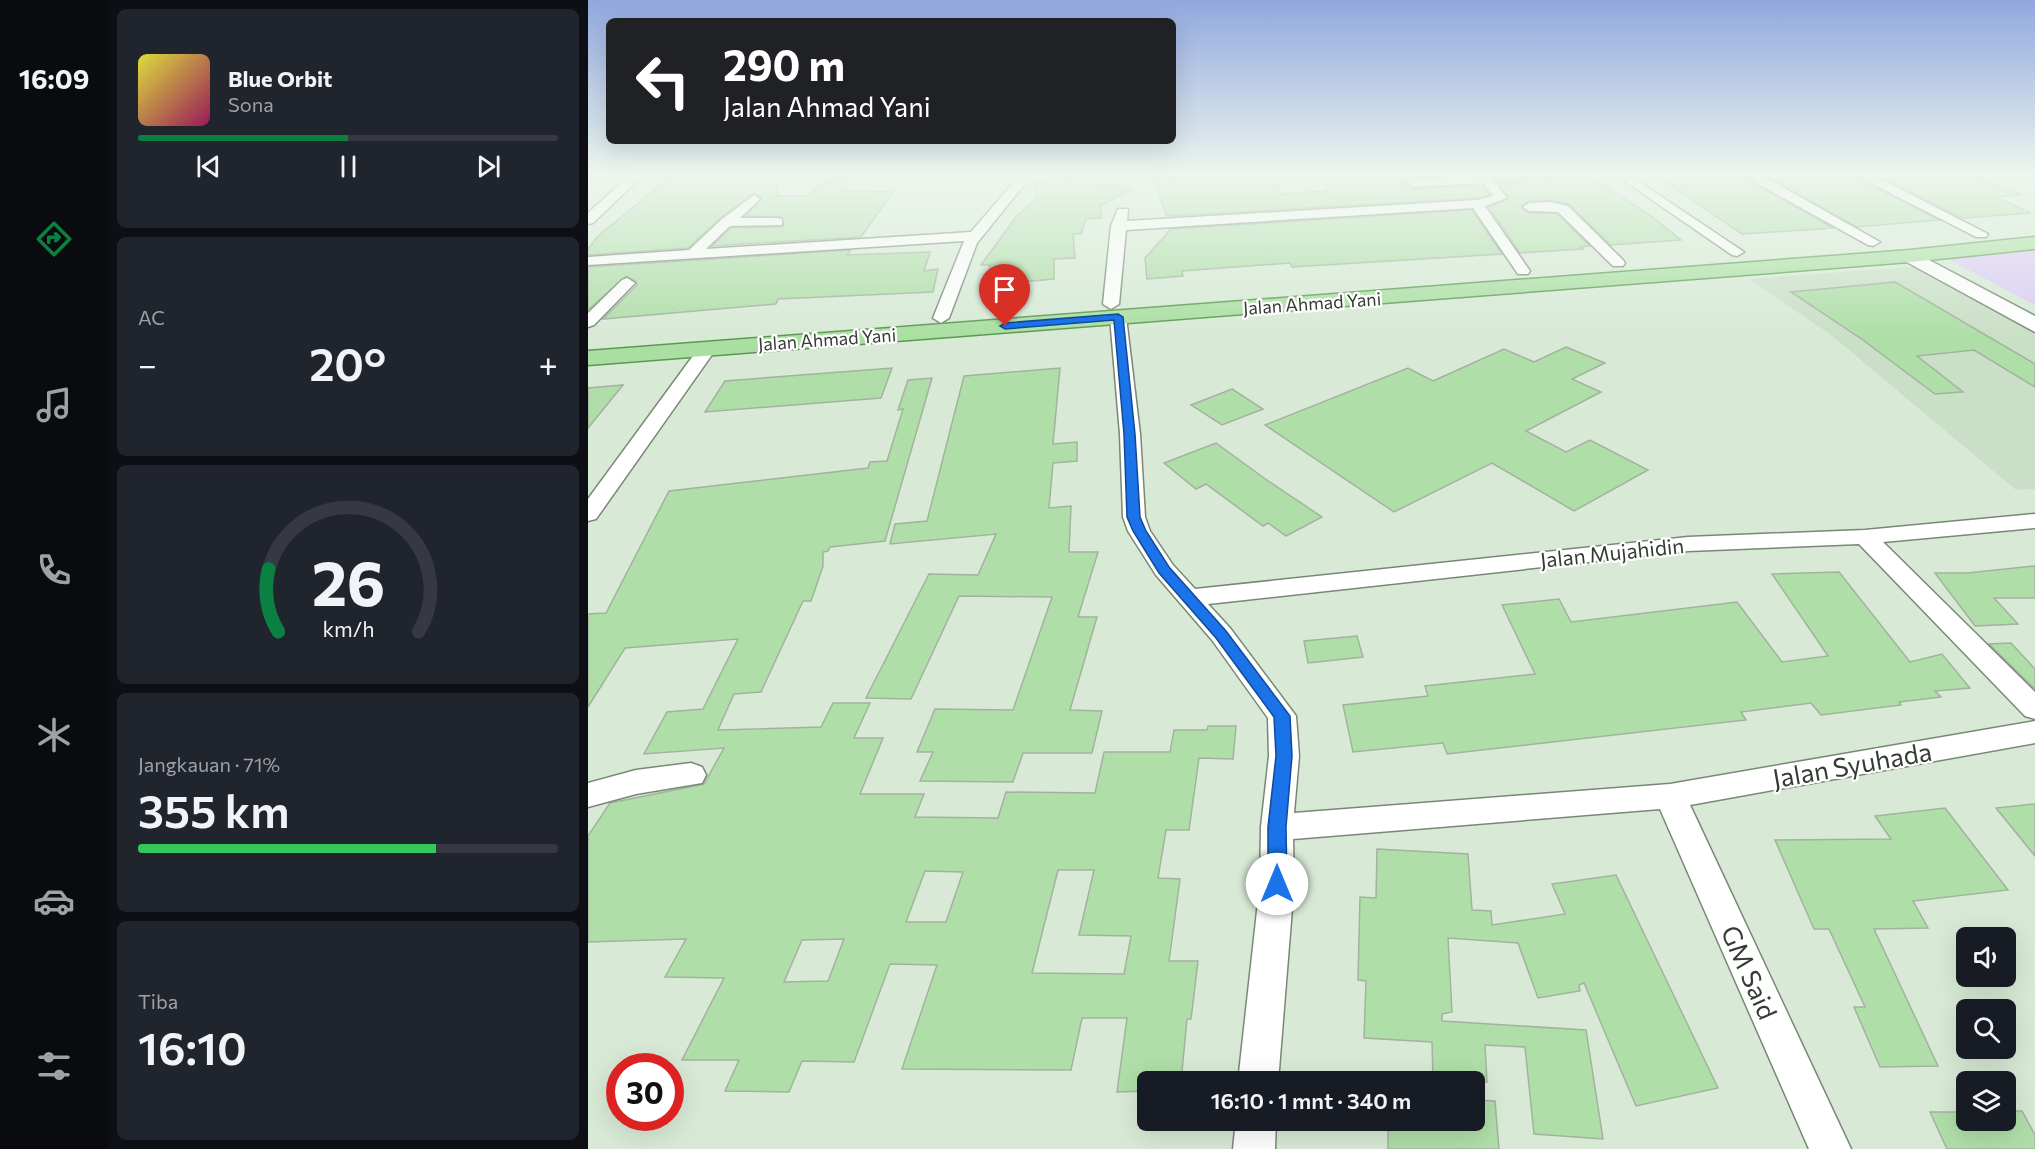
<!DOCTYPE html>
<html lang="id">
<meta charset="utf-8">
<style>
body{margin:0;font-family:Commissioner,sans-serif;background:#20242c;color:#f1f3f6;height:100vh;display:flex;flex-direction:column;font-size:22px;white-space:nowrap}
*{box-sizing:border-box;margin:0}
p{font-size:20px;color:#9ea1a6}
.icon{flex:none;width:33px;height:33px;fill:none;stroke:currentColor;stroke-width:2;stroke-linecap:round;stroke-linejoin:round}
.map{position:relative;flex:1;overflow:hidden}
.drawer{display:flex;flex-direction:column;gap:9px;padding:9px;background:#0d0f14;width:480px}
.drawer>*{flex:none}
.guide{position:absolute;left:18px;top:18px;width:570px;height:126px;border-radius:9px;box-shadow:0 6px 24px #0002;background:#202124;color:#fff;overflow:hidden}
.fabs{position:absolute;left:1368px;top:927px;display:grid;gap:12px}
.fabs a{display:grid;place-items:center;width:60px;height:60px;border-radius:9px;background:#171b24;box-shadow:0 6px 24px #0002;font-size:30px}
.speed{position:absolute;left:18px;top:1053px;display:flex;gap:12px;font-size:30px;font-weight:700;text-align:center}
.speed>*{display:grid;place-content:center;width:78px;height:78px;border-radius:50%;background:#171b24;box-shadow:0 6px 24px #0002;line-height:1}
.speed .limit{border:9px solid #d22;background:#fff;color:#111}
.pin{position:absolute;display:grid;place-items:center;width:51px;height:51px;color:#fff;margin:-62px -26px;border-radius:50% 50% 50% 0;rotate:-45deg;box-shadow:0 0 6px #0007}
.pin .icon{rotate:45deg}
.me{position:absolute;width:66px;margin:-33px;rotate:0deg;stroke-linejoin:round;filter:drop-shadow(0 0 4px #0008)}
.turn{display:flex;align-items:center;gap:21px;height:126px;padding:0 18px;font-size:27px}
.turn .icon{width:78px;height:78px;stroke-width:2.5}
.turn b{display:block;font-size:42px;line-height:51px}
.big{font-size:45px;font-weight:600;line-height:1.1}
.drawer .widget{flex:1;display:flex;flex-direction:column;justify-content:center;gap:9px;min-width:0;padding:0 21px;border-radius:9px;background:#20242c}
.drawer .dial{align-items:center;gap:0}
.dial svg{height:156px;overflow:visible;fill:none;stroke:#363941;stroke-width:7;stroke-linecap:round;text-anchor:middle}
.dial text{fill:#f1f3f6;stroke:none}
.song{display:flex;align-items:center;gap:18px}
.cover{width:72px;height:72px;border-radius:9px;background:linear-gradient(135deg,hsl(60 70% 55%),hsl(330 70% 35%))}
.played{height:6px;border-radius:3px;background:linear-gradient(90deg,#0b8043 50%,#363941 50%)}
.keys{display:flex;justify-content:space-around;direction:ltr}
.heat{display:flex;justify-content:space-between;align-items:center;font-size:33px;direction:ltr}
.charge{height:9px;border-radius:4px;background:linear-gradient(90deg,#34c759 71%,#363941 0)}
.trip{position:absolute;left:549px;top:1071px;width:348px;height:60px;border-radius:9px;background:#171b24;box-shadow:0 6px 24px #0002;font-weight:600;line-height:60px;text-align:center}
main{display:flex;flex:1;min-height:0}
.tab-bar{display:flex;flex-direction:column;width:108px;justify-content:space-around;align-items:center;background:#090b0e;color:#9ea1a6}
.tab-bar .icon{width:42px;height:42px}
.tab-bar .active{color:#0b8043}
.tab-bar b{font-size:27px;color:#f1f3f6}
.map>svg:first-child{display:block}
</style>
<main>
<nav class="tab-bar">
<b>16:09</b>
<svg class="icon active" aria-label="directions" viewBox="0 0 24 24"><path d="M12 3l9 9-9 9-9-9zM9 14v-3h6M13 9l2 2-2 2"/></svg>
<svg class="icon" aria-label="music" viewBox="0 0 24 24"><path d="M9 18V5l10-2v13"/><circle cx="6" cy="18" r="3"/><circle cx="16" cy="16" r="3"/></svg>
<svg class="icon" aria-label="phone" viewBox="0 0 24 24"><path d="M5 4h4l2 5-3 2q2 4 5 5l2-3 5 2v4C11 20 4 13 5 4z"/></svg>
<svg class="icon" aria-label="climate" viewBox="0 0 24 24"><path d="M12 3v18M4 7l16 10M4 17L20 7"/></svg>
<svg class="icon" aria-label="car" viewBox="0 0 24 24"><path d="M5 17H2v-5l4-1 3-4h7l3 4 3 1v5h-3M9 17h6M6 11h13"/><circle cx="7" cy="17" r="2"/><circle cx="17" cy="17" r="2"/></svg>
<svg class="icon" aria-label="filters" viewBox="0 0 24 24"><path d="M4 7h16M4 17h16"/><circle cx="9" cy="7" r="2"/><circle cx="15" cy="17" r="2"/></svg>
</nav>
<section class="drawer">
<div class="widget">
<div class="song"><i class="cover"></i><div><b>Blue Orbit</b><p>Sona</p></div></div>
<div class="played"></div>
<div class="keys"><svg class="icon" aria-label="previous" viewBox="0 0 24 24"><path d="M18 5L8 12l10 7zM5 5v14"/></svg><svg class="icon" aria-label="pause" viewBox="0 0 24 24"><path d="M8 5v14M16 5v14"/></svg><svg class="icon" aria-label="next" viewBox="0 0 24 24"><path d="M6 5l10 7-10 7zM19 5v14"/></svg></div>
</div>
<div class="widget"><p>AC</p>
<div class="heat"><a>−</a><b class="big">20°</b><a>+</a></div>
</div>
<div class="widget dial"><svg viewBox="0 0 100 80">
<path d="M14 69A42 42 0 1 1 86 69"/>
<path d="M14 69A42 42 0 0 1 9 37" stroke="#0b8043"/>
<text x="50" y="56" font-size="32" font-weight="700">26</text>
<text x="50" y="72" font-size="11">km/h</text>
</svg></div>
<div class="widget"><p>Jangkauan · 71%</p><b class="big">355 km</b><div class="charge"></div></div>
<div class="widget"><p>Tiba</p><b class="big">16:10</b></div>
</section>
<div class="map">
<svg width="1447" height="1149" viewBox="0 0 1447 1149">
<rect width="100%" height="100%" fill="#d8ead6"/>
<polygon fill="#cae0c6" points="1333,266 1447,327 1447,489 1428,490 1243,335 1161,279"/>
<polygon fill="#dcccf6" points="1447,249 1447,305 1356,257"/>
<g fill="#b0dea9" stroke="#a2b29f" stroke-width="1.5" fill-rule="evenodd">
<polygon points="85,175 189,175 189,196 220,196 239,179 265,179 254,190 305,192 273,237 124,246 143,228 196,227 194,217 158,216 174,199 166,193 133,217 100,248 0,255 0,249 10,236"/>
<polygon points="512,175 514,184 544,189 512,206 514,218 498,219 493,234 485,234 487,258 466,259 466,279 399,285 402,265 393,265 428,217 449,197 446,181"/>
<polygon points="586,175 686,175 693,194 739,191 735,177 859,175 825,177 817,184 825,189 894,185 901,195 889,198 579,216 565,179 587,178"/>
<polygon points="956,175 998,175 1059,213 1093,240 1023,245 981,204 963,200 941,201 934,205 934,209 941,213 969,214 1002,246 992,247 995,249 932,253 901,207 921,199 909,182 960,178"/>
<polygon points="1067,175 1163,175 1164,183 1245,228 1154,234"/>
<polygon points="1177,175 1272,175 1274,181 1351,220 1269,227"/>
<polygon points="1289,175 1390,175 1390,180 1397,180 1433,195 1407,197 1443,213 1375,218"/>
<polygon points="884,210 914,254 704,267 702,263 594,271 595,276 559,279 557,258 583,229"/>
<polygon points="263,250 259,255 342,252 336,271 350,269 345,292 190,299 188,304 15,319 49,285 48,281 38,276 0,310 0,267"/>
<polygon points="1307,282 1447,364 1447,387 1386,350 1329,356 1375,392 1347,394 1275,340 1203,292"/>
<polygon points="978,347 1017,363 984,379 1013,392 938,431 978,452 1002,440 1060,470 986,511 904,463 806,512 677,425 820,368 845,381 916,349 946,362"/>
<polygon points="304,368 293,398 117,412 137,381"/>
<polygon points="472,368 465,444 489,442 489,461 465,463 461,508 483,506 481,552 510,552 490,617 509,617 482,710 514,711 504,753 435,753 425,782 332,781 345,752 329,752 347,709 425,710 464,597 371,596 323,699 278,698 341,574 390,575 408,534 302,544 307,524 339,521 376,376"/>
<path d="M344,378L297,541L242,547L240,551L235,552V566L223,601H215L173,692L146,694L130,730L233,727L245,703H282L266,738H295L272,794H336L327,817L410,818L418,792L507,793L516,752H582L586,730H619L620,726H648L645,759L611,758L601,830H578L570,878L592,879L581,961H610L603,1019H599L593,1082H560V1091L529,1092L539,1018H494L483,1070L314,1069L349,965L302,964L266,1062L214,1061L201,1092L137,1091L151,1060H94L136,978L77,977L98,939L0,942V836L22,803L116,784L136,748L56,754L79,712L115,709L150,639L37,648L0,707V614L18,613L81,491L280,468L282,462L299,461L315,409L310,410L320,380ZM470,870H506L491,935L543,936L536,974L444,973ZM337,871L375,872L358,922H318ZM256,939L240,981L196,982L214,940Z"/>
<polygon points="35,385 0,428 0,388"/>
<polygon points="644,389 675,409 634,425 603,405"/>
<polygon points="628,443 676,478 734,517 698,536 680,523 675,526 618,484 608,489 576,463"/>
<polygon points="1447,566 1447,598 1406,598 1430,624 1387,626 1347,573 1379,573"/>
<polygon points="1251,572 1322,662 1354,654 1382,688 1347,691 1353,697 1311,702 1313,705 1233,715 1223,703 1153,712 1158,720 859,754 855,743 765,752 755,705 840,696 837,686 947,674 914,605 971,599 983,622 1149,602 1194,662 1240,656 1184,574"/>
<polygon points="769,636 775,657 720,663 716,641"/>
<polygon points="1423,643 1447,669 1447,689 1401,644"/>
<polygon points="1447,804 1447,856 1408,808"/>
<polygon points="1357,808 1420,890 1325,901 1340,928 1286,929 1350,1066 1292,1067 1266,1007 1277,1007 1241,929 1226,929 1187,840 1303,839 1287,816"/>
<polygon points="789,849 880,854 884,910 903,911 904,925 977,914 964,884 1028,875 1130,1088 1048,1106 996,983 991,985 992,991 950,998 930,943 860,938 864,1012 854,1014 854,1021 998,1030 1015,1139 946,1134 937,1047 897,1045 899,1082 845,1082 844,1042 776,1038 778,981 770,980 772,897 788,898"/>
<polygon points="886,1100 907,1101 911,1149 800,1149 800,1120 886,1120"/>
<polygon points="1418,1111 1434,1111 1447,1135 1447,1149 1359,1149 1342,1112 1378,1112 1378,1120 1418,1120"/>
</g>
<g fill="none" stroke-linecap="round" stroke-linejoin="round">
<defs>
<g id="street">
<polygon points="42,175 55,175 5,223 0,224 0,213"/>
<polygon points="432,175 444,175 389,243 361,318 353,323 345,318 376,241 0,265 0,257 101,250 134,219 166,195 172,199 152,218 189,218 194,219 194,225 142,226 118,249 383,232"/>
<polygon points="889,175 938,175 932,179 905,180 919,198 897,206 942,271 940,274 930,274 885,208 538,230 531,304 523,309 515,304 523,226 530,209 540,209 539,221 889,200 905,196 895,183 825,187 819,183 825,179"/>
<polygon points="1028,175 1041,175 1156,252 1149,256 1144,255"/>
<polygon points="1165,175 1173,175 1292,242 1285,246 1280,245 1165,181"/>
<polygon points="1274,175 1285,175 1400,234 1398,237 1388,237 1275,179"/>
<polygon points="1431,175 1447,175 1447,183"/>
<polygon points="963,202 980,206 1035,260 1037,263 1035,266 1025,266 970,212 941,211 935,207 941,203"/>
<polygon points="39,278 47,283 44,286 6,325 0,327 0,313 34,280"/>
<polygon points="530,312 538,317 552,434 557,517 562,531 585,565 607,589 1100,537 1277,530 1447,514 1447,528 1295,542 1447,692 1447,719 1437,716 1271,544 1100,551 620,604 642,628 708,716 711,756 706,813 1082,784 1447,721 1447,743 1102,805 1263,1149 1221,1149 1072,809 705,839 706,884 690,1082 650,1082 672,884 673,827 681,756 680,718 624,640 568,575 540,531 535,517 532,434 522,317"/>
<polygon points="119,344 128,349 8,519 0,521 0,499 113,345"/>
<polygon points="103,763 114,767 118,775 114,783 48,794 0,807 0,783 48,770"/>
<polygon points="648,1120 688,1120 687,1149 645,1149"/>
</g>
<polygon id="secondary" points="1322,250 1447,316 1447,332 1315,260 1312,256"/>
<polygon id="primary" points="1447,237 1447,249 1322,262 0,365 0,351 1322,250"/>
</defs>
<use href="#street" stroke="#798876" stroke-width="3"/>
<use href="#secondary" stroke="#798876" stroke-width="3"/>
<use href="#primary" stroke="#5c9853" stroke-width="3"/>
<use href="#street" fill="#fff" fill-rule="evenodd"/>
<use href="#secondary" fill="#fff" fill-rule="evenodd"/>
<use href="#primary" fill="#aadfa2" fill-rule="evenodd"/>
</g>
<linearGradient id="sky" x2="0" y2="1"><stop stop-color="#91a8df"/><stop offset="0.52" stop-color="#edf6ed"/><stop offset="1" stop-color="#edf6ed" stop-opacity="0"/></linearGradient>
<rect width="1447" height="336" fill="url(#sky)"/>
<polygon fill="#1a73e8" stroke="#114b97" stroke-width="1.5" points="530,314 535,317 547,434 552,517 558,531 581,567 638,631 702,716 704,756 698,827 699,884 696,890 689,893 683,890 680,884 680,827 688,756 686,717 628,638 571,573 545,531 539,517 536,434 526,320 417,329 412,326 417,323"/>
<g text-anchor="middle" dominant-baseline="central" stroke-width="4.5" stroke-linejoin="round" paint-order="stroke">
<g font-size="18" fill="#353c34" stroke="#fff">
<text transform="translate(724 303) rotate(-4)">Jalan Ahmad Yani</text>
<text transform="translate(239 339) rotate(-4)">Jalan Ahmad Yani</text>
</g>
<g font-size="21" fill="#353c34" stroke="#fff">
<text transform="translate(1024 552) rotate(-6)">Jalan Mujahidin</text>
</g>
<g font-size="26" fill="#353c34" stroke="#fff">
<text transform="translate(1264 764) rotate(-10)">Jalan Syuhada</text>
<text transform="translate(1162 972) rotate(66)">GM Said</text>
</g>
</g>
</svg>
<div class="fabs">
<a><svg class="icon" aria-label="sound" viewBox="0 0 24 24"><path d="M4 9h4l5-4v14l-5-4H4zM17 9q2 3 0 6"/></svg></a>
<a><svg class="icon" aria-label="search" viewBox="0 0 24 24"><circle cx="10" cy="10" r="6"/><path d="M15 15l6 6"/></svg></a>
<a><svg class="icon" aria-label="layers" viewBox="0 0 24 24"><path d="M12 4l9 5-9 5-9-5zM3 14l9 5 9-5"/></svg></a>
</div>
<div class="speed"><div class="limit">30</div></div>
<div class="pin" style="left:417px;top:326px;background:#d93025"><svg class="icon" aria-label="arrive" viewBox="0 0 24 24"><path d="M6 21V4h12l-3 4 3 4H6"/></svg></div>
<svg class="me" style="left:689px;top:884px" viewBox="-20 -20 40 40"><circle r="19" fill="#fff"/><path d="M0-13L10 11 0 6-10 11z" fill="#1a73e8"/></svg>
<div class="trip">16:10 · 1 mnt · 340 m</div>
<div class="guide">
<div class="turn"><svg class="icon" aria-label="left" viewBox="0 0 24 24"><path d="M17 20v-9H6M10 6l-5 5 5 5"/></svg><div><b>290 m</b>Jalan Ahmad Yani</div></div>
</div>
</div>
</main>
